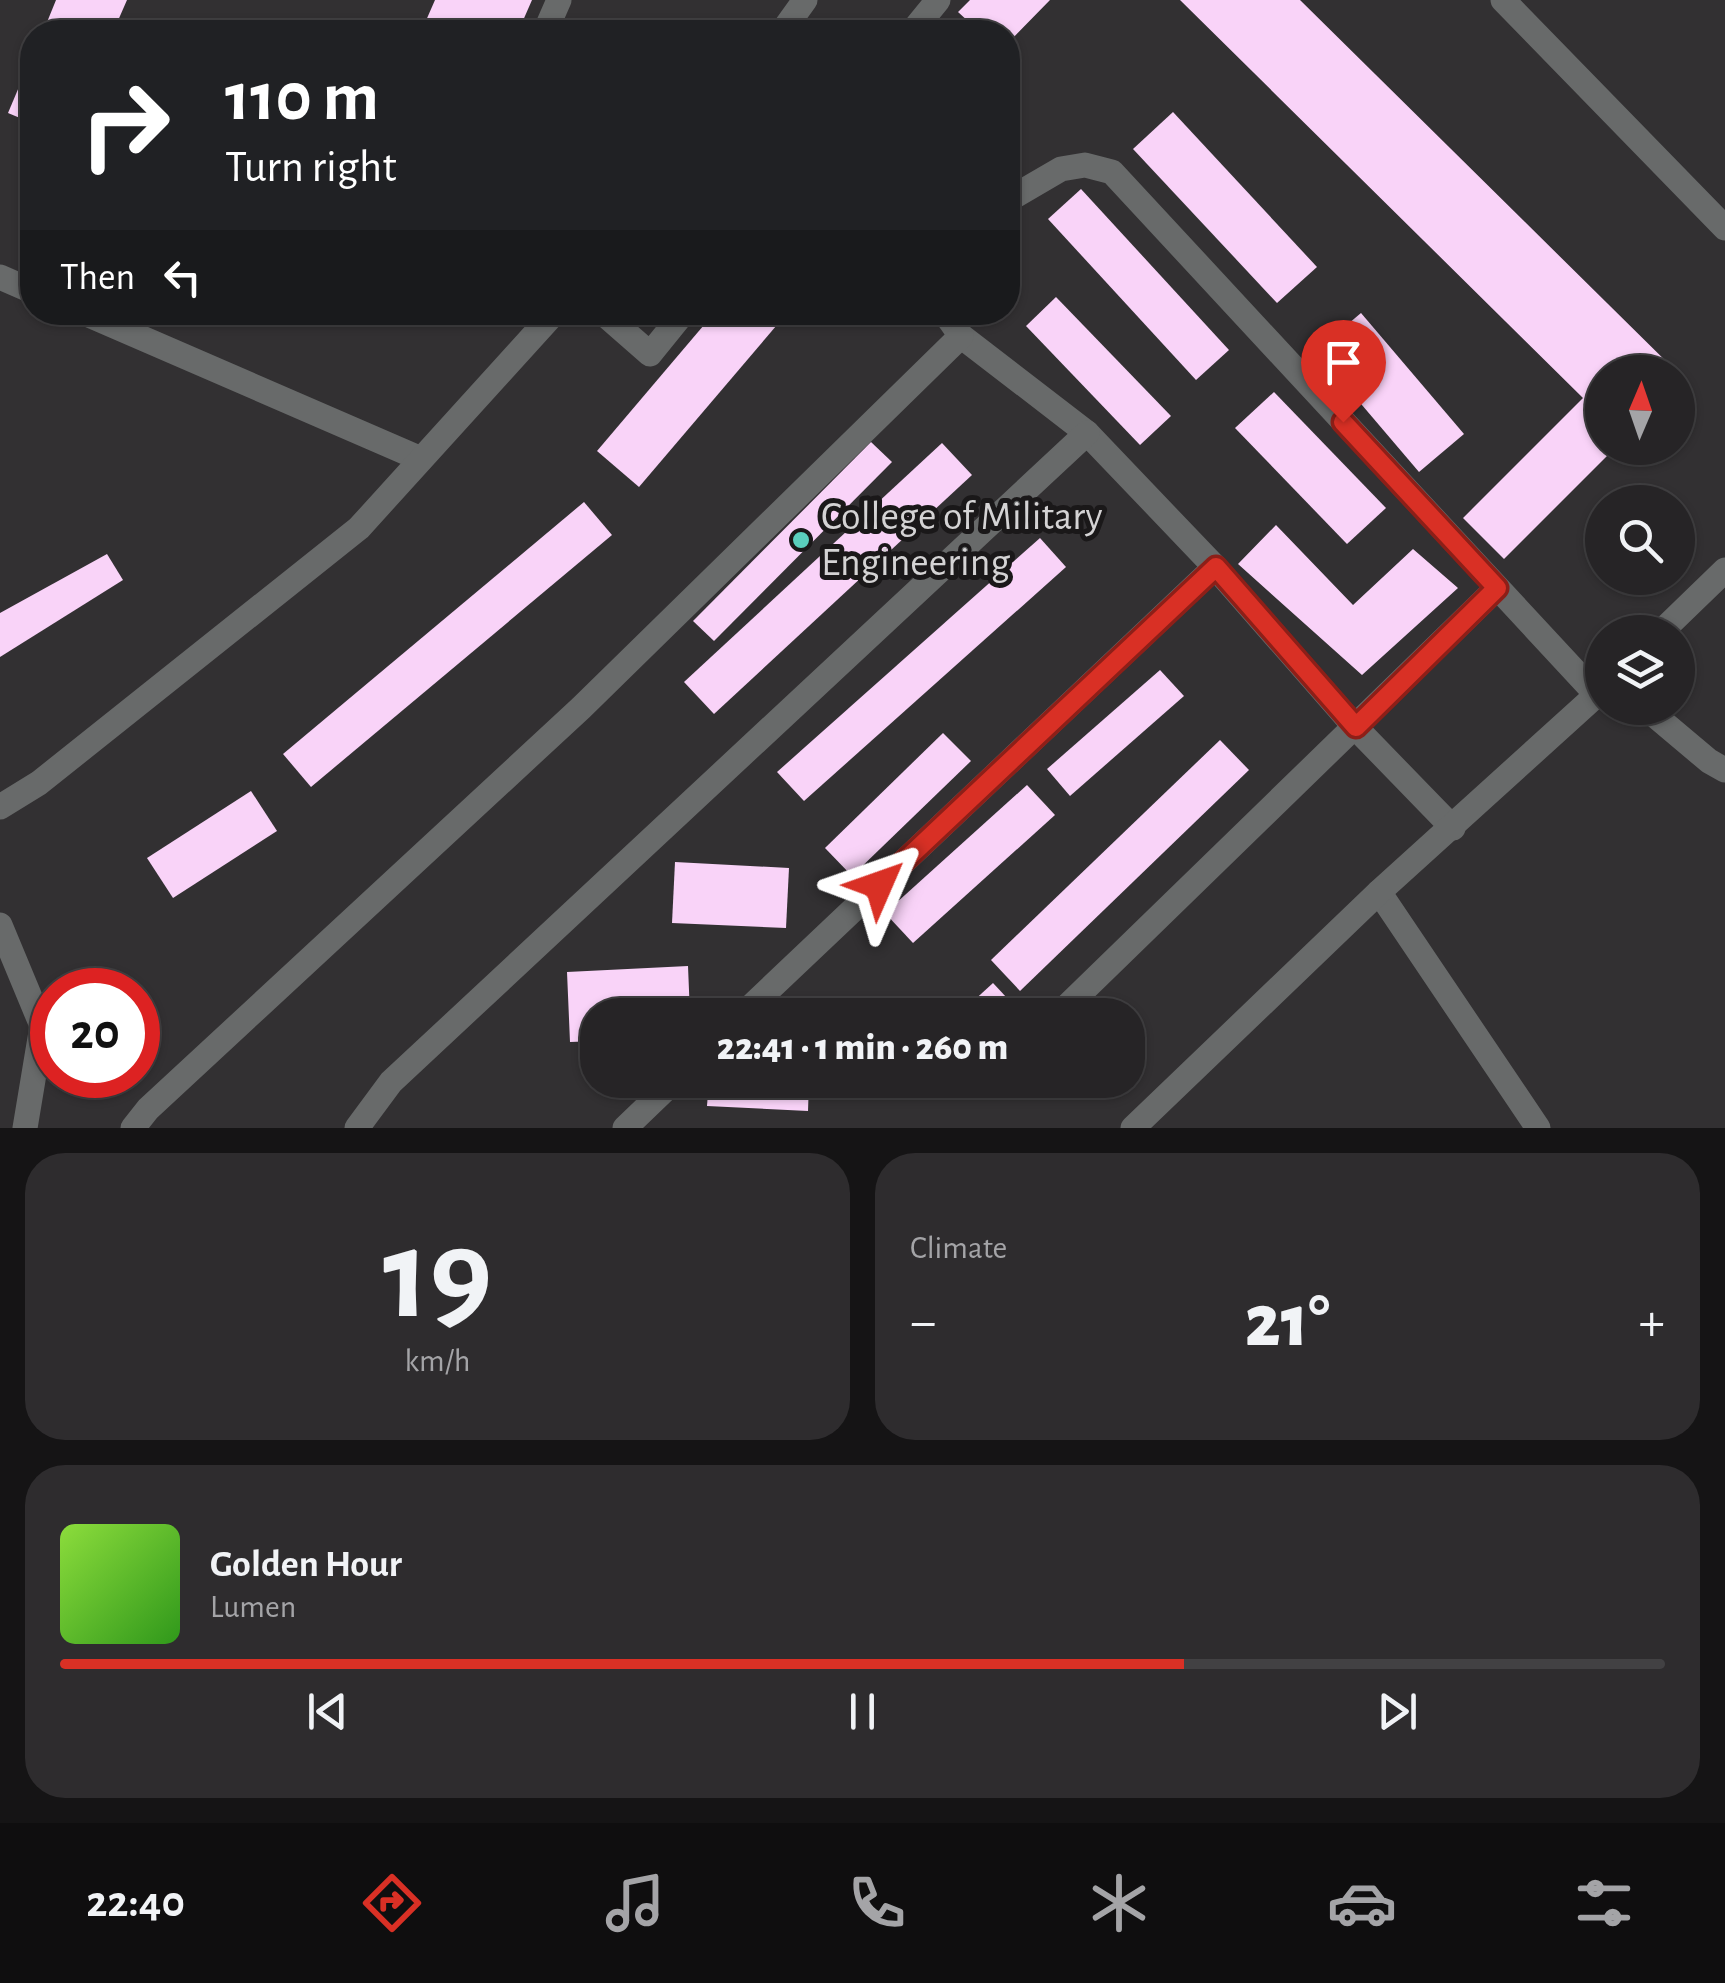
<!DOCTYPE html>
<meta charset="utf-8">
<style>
body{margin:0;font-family:"Alegreya Sans",sans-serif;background:#2e2c2e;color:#f1f3f6;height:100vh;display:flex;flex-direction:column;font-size:38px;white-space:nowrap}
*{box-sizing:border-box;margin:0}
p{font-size:32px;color:#a4a4a7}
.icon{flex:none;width:55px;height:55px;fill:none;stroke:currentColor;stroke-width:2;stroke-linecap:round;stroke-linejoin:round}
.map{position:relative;height:1128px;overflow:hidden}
.panel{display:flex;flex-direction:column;gap:25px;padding:25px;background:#151415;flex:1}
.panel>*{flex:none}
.top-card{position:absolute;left:20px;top:20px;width:1000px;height:305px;border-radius:40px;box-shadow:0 2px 8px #0004,0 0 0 2px #424143;background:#202124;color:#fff;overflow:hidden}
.needle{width:65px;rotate:2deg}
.buttons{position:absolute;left:1585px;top:355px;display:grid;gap:20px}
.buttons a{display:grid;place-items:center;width:110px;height:110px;border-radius:50%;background:#262426;box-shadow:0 2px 8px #0004,0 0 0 2px #424143;font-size:50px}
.speed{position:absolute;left:30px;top:968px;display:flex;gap:20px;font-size:50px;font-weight:700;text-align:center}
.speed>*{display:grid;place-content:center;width:130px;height:130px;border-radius:50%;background:#262426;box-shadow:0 2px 8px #0004,0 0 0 2px #424143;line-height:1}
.speed .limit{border:15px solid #d22;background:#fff;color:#111}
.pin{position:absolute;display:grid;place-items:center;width:85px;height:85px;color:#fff;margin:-102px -42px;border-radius:50% 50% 50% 0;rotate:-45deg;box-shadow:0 0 10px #0007}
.pin .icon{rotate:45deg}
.me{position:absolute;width:110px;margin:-55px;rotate:47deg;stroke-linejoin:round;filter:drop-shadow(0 0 8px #0008)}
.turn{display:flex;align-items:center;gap:35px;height:210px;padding:0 40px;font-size:45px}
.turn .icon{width:130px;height:130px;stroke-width:2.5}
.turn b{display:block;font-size:70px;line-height:85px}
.then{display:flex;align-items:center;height:95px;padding:0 40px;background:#0003;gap:20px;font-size:38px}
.big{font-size:75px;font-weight:800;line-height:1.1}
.panel .card{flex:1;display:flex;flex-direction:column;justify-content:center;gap:15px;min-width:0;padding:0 35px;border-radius:40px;background:#2e2c2e}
.panel .dial{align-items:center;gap:0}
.dial b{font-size:130px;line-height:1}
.song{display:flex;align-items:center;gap:30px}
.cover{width:120px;height:120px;border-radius:15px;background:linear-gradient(135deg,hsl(90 70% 55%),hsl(110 70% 35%))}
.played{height:10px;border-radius:5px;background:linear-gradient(90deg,#d93025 70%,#424143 70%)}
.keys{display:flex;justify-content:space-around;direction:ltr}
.heat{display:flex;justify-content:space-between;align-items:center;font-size:55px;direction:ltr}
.panel .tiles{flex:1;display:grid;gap:25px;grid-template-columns:1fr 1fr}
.card:last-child{grid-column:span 2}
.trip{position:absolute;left:580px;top:998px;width:565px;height:100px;border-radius:40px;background:#262426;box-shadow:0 2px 8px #0004,0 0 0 2px #424143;font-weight:800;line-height:100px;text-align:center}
.menu{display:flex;height:160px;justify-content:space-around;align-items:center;background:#0f0e0f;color:#a4a4a7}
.menu .icon{width:70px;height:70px}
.menu .selected{color:#d93025}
.menu b{font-size:45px;color:#f1f3f6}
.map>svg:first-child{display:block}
</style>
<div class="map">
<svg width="1725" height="1128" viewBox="0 0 1725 1128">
<rect width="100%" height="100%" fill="#323032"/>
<g fill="#f9d3f8">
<polygon points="56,0 127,0 113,32 43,32"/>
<polygon points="435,0 532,0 518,32 421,32"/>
<polygon points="970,0 1050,0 1008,43 1008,32 980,32 958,12"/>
<polygon points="1180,0 1300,0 1684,379 1678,385 1678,372 1602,372 1602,448 1615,448 1504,559 1463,518 1583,398"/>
<polygon points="32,56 32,123 8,113"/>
<polygon points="1173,112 1317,267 1277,303 1133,149"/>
<polygon points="1081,189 1229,350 1196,380 1048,219"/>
<polygon points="1056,297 1171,416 1140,445 1026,326"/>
<polygon points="715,312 788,312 639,487 597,451"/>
<polygon points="1361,313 1464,434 1419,472 1316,351"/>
<polygon points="1274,392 1386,508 1347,544 1235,428"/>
<polygon points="871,442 892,462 714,641 693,621"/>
<polygon points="942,443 972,475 714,714 684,682"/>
<polygon points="584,502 612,535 311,787 283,754"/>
<polygon points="1276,525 1353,605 1413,549 1458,588 1362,675 1238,564"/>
<polygon points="1040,538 1066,567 804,801 777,772"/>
<polygon points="107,554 123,580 0,657 0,613"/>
<polygon points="1160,670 1184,696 1070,796 1047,769"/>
<polygon points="943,733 971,761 852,876 825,848"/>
<polygon points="1220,740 1249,770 1020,991 991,960"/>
<polygon points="1027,785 1055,815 913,943 885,913"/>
<polygon points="251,791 277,831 173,898 147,858"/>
<polygon points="675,862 789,868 786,928 672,923"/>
<polygon points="688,966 690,1015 598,1015 598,1041 570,1042 567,972"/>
<polygon points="993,983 1023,1015 958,1015"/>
<polygon points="709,1080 809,1080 808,1111 707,1106"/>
</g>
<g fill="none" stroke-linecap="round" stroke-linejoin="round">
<g stroke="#686a6a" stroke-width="25">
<polyline points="1503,0 1725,228"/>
<polyline points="545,32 559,0"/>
<polyline points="782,32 805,0"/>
<polyline points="912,32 938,0"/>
<polyline points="1008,200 1061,169 1085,165 1112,172 1597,695"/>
<polyline points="0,277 32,291"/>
<polyline points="82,312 421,459"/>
<polyline points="602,312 650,354 684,312"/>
<polyline points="944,312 961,336 1087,433 1215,567 1355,727 1453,828"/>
<polyline points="1661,632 1725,570"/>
<polyline points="1646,708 1709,761 1725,770"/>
<polyline points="0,807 39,783 359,528 555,312"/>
<polyline points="1379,892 1538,1128"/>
<polyline points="0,925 42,1026 25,1128"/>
<polyline points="742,1015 1215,567"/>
<polyline points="1058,1015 1497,588"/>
<polyline points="133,1128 148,1109 581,708 961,336"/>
<polyline points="357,1128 391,1082 1087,433"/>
<polyline points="625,1128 675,1080"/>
<polyline points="1133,1128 1379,892 1602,690"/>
</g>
</g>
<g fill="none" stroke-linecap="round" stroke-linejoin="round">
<defs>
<polyline id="route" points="879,885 1216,567 1356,727 1497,588 1343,422"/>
</defs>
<use href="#route" stroke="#8d1f18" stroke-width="25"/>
<use href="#route" stroke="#d93025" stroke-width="18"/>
</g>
<circle fill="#5acebd" stroke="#1a1819" stroke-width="4" cx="801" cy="540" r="10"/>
<g text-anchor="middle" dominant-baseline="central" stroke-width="10" stroke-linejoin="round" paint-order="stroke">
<g font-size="40" fill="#d4d3d4" stroke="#1a1819" text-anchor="start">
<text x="821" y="517">College of Military<tspan x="821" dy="46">Engineering</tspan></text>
</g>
</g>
</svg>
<div class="buttons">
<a><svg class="needle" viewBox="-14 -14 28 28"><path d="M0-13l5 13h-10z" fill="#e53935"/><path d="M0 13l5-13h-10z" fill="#a4a4a7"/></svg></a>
<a><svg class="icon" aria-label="search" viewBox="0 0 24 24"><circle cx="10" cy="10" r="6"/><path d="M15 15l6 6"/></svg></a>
<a><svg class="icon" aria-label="layers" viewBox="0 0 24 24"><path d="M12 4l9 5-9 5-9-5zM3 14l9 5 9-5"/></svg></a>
</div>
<div class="speed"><div class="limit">20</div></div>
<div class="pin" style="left:1343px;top:422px;background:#d93025"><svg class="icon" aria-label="arrive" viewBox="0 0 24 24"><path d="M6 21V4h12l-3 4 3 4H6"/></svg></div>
<svg class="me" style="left:879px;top:885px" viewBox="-20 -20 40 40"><path d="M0-17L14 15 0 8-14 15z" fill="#d93025" stroke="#fff" stroke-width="4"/></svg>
<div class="trip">22:41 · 1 min · 260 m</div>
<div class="top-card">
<div class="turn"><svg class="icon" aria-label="right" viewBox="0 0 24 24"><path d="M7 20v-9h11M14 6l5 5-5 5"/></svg><div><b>110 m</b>Turn right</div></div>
<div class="then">Then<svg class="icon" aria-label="left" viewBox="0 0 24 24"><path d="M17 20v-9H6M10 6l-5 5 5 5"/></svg></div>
</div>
</div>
<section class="panel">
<div class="tiles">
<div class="card dial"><b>19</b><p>km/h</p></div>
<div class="card"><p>Climate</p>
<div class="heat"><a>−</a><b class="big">21°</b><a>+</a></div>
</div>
<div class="card">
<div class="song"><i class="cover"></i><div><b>Golden Hour</b><p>Lumen</p></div></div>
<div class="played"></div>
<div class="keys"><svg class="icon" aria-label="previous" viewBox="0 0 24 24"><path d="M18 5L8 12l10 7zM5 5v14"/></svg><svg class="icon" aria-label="pause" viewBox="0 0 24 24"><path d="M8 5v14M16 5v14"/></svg><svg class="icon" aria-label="next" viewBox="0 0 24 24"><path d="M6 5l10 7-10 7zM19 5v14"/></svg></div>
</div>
</div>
</section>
<nav class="menu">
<b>22:40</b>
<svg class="icon selected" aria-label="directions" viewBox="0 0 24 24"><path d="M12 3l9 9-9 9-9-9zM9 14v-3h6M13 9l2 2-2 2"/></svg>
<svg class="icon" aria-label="music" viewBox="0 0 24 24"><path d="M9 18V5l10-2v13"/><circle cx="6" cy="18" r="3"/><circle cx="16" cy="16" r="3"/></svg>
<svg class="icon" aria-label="phone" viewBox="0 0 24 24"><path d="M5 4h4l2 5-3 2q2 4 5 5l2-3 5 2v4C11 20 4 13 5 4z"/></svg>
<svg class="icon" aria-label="climate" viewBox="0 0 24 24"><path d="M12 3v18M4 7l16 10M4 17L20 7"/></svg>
<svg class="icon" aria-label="car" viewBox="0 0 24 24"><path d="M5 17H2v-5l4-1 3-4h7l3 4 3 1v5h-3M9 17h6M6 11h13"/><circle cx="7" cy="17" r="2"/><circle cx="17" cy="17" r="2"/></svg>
<svg class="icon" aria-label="filters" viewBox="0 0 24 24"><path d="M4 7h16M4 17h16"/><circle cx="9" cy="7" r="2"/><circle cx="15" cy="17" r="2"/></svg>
</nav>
